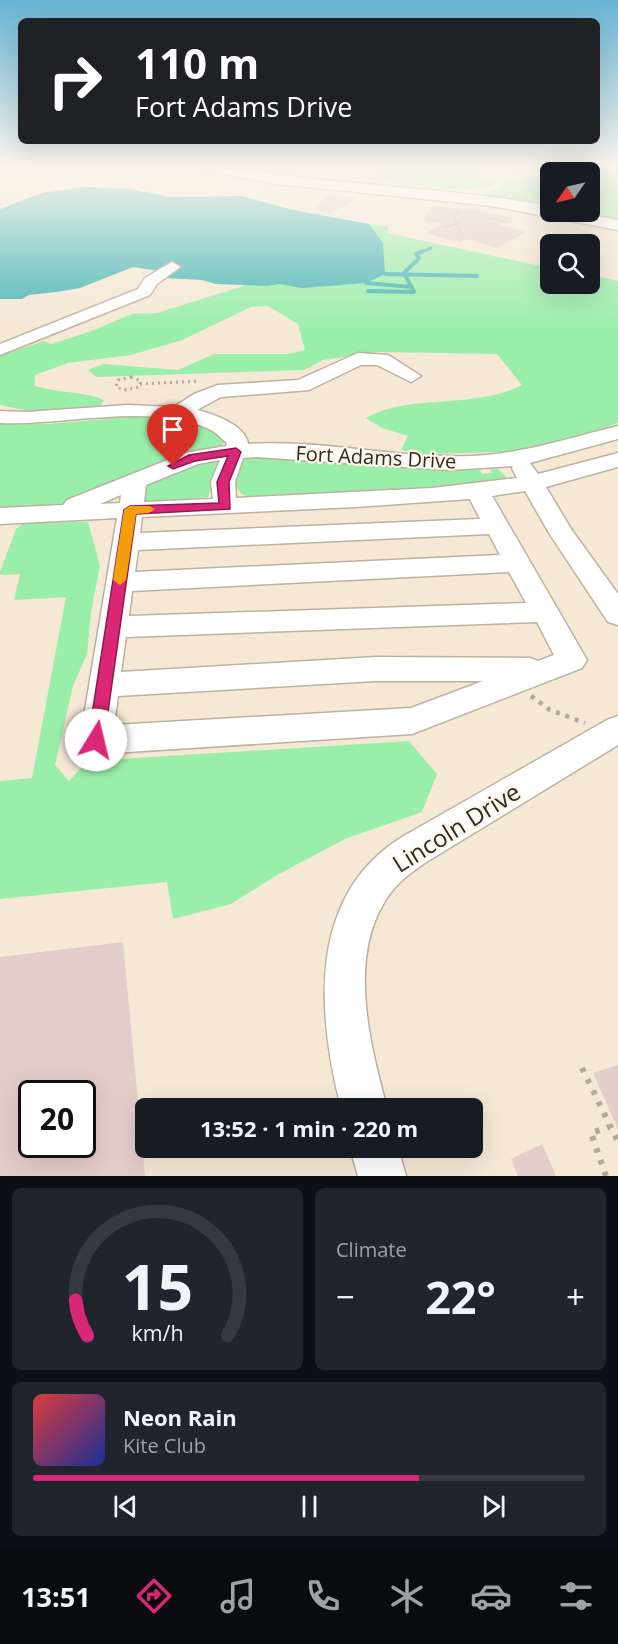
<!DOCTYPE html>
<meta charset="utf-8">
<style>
body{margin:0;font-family:"Open Sans",sans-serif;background:#20242c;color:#f1f3f6;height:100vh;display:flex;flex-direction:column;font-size:22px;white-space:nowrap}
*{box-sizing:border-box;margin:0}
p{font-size:20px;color:#9ea1a6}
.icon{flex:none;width:33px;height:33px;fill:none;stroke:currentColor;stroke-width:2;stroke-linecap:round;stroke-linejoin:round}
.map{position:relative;height:1176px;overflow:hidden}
.drawer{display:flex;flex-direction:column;gap:12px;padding:12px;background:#0d0f14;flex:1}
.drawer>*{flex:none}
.guide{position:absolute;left:18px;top:18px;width:582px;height:126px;border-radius:9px;box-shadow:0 6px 24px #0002;background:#202124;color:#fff;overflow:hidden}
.needle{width:39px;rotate:236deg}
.buttons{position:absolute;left:540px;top:162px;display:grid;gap:12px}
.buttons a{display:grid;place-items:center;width:60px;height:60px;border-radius:9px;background:#171b24;box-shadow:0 6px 24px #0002;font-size:30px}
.speed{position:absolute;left:18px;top:1080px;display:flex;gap:12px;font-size:30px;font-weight:700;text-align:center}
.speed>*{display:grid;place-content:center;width:78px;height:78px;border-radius:50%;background:#171b24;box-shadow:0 6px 24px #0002;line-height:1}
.speed .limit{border:3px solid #111;border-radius:9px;background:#fff;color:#111}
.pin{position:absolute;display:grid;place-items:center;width:51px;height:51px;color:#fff;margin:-62px -26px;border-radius:50% 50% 50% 0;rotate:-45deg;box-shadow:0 0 6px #0007}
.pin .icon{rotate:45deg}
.me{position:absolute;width:66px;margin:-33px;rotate:9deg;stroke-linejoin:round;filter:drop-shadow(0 0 4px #0008)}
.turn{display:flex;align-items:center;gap:21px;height:126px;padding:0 18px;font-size:27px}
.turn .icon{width:78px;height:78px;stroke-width:2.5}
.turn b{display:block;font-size:42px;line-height:51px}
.big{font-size:45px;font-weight:700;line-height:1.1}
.drawer .tile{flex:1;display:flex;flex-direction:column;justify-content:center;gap:9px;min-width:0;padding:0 21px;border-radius:9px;background:#20242c}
.drawer .dial{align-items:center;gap:0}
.dial svg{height:156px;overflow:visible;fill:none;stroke:#363941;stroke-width:7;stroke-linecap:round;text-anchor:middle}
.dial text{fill:#f1f3f6;stroke:none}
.song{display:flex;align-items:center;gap:18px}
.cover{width:72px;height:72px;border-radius:9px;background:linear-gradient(135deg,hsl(0 70% 55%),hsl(230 70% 35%))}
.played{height:6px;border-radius:3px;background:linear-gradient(90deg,#db2777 70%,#363941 70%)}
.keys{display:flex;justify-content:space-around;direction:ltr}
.heat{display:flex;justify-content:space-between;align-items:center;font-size:33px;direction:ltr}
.drawer .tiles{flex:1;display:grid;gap:12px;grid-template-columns:1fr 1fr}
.tile:last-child{grid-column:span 2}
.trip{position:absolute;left:135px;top:1098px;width:348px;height:60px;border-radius:9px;background:#171b24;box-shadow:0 6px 24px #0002;font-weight:700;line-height:60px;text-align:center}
.dock{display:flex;height:96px;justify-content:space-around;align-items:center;background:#090b0e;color:#9ea1a6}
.dock .icon{width:42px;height:42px}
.dock .on{color:#db2777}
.dock b{font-size:27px;color:#f1f3f6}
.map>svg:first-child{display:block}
</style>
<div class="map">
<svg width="618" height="1176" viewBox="0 0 618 1176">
<rect width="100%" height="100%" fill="#f5e8d5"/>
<g fill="#9ea">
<path d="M392,167H574L528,174L487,169L476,176L500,181C472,200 407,182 373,178Z"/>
<polygon points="618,167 618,221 574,212 590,212 590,172 558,172 588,168"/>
<polygon points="550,174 550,206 480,197 517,178"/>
<path d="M260,202L333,218L389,227L387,233L550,268V284H590V275L618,281V423L534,451L424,454L401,450L408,436L382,428L366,418C411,393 474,410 522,385L497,354L379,352L323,360L304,370L96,377L88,370L103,364L178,370L214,354H288L305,350L298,324L268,306L251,307L182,340L131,355L68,363L35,375V386C58,393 82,391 104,400L97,410L34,412L0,405V356L44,341L51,344L89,332L132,314L157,313L243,286L252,274Z"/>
<polygon points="166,414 207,425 226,441 220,447 62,505 36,509 35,506 0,508 0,421 47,424"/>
<polygon points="312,456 433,470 480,470 482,474 492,473 490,469 498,469 509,480 505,485 251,497 243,495 234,486 245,458"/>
<polygon points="222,458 208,497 143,504 145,485 193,463"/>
<polygon points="88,522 100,566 91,612 87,654 73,686 55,765 69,781 88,761 409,741 437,774 422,812 345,839 277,875 231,904 173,919 167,882 0,899 0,781 32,778 66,597 14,600 20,574 0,575 0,572 16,529 24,523"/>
</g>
<polygon fill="#45b5b6" points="84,187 130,189 171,197 241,196 292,210 369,224 383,243 385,274 366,283 302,288 279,284 268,286 216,284 202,280 163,278 131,271 84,289 29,295 22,299 0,299 0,209 42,193"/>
<polygon fill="#f5e8d5" points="133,267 159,271 148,277 132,274 86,291 43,297 46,294 80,288"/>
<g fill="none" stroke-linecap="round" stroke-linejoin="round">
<polyline stroke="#45b5b6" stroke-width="3" points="419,253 431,248"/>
<g stroke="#45b5b6" stroke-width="4">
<polyline points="385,274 477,276"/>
<polyline points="366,283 412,287"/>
<polyline points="368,291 414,292 404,273 419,258 416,254 423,251"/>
</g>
</g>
<g fill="#e4ccca" fill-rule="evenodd">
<polygon points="326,195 358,198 331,213 314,210"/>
<polygon points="432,206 483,211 512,218 499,225 526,232 497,248 465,239 460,242 426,233 442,224 424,220"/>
<path d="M123,942L145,1176H0V957ZM32,1094H82V1144H32Z"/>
<polygon points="618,1065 618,1129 593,1073"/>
<polygon points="542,1144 556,1176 518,1176 511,1159"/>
</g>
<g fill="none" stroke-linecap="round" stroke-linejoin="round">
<defs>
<g id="minor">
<polygon points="172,262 180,267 157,284 150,295 0,355 0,344 138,289 145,278"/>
<path d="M358,353L388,355L421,376L411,382L377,365H361L309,390L221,397L197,410C213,414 246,425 248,444C322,439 397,459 471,456C523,454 569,438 618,426V439L530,463L538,474L618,453V467L546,487L571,529L618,594V625L608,622L549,533L525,491L492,496L587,660L582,668L412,734L96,754L84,750L80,740L117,518L0,524V508L63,505L67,500L185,453L226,446L227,443C221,438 216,432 209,429C150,402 64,426 0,423V411L26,412L128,405L174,407L194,394L218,385L298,380ZM256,457L448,470L513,466L512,468L517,478L432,488L236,498L235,482L243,458ZM220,460L211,482L213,499L144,502L146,485L198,464ZM121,495L120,503L100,504ZM470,499L480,519L140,533L142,517L356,507ZM489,534L500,555L135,572L138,550ZM509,572L526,603L129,616L132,591ZM537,622L554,655L538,661L530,658L376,657L121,672L126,637ZM376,681H483L411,708L114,725L118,696Z"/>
<path d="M618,716V745L428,861C413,871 397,882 387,898C347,958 370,1044 387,1108H341C317,1013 307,896 402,837L607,720Z"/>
<polygon points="350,1148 398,1148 406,1176 358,1176"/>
</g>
<path id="major" d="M200,167C238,167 275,175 314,179C393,187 472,192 550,206V212H576L618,220V230L492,206L277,184L207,171Z"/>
</defs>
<use href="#minor" stroke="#beb1a0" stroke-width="3"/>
<use href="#major" stroke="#beb1a0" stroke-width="3"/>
<g stroke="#b3a99a" stroke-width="1.5" stroke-dasharray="1.5 2" stroke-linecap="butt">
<polyline points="7,203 35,211"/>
<polyline points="34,211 51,206"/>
<polyline points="458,213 453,215 460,231"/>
<polyline points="482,216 506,222 513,220"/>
<polyline points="444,227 457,224"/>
</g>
<g stroke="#b3a99a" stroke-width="3" stroke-dasharray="2 4" stroke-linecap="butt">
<polygon points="131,377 141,381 139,387 126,390 116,387 118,380"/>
<polyline points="140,384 199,381"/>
</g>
<polyline stroke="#b3a99a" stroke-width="4.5" stroke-dasharray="4 6" stroke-linecap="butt" points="531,696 550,710 585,723"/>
<g stroke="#b3a99a" stroke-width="6" stroke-dasharray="4.5 8" stroke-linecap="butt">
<polyline points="582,1068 618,1142"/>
<polyline points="606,1176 591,1133 609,1127"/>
</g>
<use href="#minor" fill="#fff" fill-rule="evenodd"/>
<use href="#major" fill="#fff" fill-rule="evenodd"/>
</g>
<linearGradient id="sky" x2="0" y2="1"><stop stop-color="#67b4d4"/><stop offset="0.5" stop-color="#faf5ec"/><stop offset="1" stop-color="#faf5ec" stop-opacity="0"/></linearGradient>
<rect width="618" height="332" fill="url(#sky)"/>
<polygon fill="#db2777" stroke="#8e194d" stroke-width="1.5" points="236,448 241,452 229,482 230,509 136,514 104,740 102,745 90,745 88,740 124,510 130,506 219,503 217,482 228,456 195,461 173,469 168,466 189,455"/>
<polygon fill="#f59e0b" points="130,506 149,506 155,509 149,513 136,514 126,580 120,585 113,580 124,510"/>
<g text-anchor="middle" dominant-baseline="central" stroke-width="4.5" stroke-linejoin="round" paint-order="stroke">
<g font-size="20" fill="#302b24" stroke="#fdf6eb">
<text transform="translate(376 457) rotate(3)">Fort Adams Drive</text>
</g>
<g font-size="24" fill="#302b24" stroke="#fdf6eb">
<text transform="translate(456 827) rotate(-32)">Lincoln Drive</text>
</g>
</g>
</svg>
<div class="buttons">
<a><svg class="needle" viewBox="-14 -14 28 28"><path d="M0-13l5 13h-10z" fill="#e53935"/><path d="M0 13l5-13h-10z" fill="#9ea1a6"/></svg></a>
<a><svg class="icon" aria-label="search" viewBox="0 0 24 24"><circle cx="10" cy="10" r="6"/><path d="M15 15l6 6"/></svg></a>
</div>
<div class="speed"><div class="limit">20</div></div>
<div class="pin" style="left:173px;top:466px;background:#d93025"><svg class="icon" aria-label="arrive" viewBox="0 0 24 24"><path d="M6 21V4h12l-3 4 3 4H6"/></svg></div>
<svg class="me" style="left:96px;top:740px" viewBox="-20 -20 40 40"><circle r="19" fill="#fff"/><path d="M0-13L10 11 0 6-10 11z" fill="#db2777"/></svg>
<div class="trip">13:52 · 1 min · 220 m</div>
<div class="guide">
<div class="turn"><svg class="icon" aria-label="right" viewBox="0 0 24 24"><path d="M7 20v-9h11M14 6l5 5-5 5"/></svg><div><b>110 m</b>Fort Adams Drive</div></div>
</div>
</div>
<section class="drawer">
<div class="tiles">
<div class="tile dial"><svg viewBox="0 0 100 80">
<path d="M14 69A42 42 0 1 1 86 69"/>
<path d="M14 69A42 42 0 0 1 8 51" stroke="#db2777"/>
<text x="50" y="56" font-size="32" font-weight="700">15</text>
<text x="50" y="72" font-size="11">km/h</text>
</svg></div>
<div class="tile"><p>Climate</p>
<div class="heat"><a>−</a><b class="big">22°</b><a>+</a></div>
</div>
<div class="tile">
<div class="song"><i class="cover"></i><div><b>Neon Rain</b><p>Kite Club</p></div></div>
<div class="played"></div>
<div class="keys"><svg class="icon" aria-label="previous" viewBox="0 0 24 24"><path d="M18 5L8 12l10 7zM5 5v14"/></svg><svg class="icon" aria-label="pause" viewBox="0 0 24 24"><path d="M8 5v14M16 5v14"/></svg><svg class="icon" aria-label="next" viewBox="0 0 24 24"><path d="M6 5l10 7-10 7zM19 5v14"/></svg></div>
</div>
</div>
</section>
<nav class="dock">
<b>13:51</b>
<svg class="icon on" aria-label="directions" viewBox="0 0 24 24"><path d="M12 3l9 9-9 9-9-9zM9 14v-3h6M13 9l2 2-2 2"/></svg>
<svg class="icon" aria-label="music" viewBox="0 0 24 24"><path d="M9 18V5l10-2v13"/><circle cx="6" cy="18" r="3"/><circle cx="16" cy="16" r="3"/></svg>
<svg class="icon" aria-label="phone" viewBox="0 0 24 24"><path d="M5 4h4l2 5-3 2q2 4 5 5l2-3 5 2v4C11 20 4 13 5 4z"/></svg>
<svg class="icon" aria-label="climate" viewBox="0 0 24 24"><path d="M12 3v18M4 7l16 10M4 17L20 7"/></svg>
<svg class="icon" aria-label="car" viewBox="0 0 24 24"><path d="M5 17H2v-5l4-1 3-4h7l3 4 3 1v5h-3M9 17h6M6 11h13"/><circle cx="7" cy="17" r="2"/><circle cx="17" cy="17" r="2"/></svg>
<svg class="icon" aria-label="filters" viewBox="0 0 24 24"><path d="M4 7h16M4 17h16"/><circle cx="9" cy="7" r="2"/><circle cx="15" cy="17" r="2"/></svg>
</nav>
